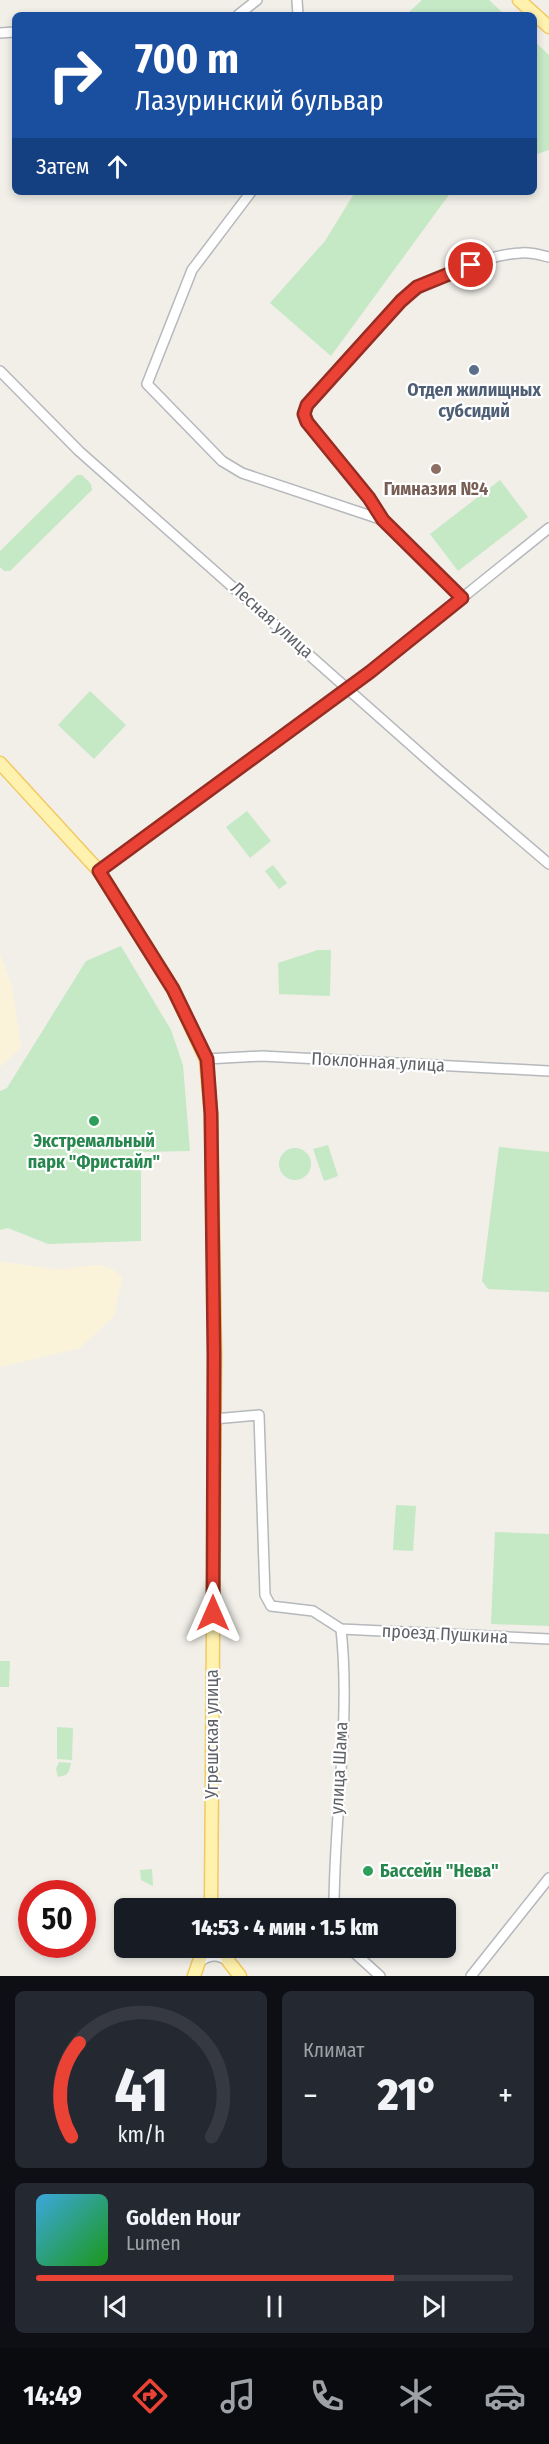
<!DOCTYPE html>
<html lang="ru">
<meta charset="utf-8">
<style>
body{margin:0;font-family:"Fira Sans Condensed",sans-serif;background:#242831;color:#f1f3f6;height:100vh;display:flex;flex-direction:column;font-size:22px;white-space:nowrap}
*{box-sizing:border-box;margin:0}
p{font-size:20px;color:#9ea1a6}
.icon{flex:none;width:33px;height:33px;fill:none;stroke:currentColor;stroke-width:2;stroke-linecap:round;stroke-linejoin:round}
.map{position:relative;height:1976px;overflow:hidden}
.sheet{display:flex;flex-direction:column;gap:15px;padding:15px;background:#0d0f14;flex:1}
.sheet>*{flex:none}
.hud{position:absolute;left:12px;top:12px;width:525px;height:183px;border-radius:9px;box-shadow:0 3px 9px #0003;background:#1a4fa0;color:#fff;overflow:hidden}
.speed{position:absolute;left:18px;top:1880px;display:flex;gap:12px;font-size:30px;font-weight:700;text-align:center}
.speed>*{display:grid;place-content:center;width:78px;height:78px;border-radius:50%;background:#171b24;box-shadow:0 3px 9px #0003;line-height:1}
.speed .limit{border:9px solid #d22;background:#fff;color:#111}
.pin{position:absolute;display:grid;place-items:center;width:51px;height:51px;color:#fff;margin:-26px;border:3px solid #fff;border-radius:50%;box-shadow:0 2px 6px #0007}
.me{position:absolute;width:66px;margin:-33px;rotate:0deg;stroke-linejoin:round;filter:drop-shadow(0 0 4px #0008)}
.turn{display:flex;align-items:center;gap:21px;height:126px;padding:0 24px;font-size:27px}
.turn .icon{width:78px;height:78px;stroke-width:2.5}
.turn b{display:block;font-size:42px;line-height:51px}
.then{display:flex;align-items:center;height:57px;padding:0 24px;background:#0003;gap:12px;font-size:22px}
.big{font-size:45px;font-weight:800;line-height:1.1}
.sheet .widget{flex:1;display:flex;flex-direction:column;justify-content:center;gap:9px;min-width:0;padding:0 21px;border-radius:9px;background:#242831}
.sheet .dial{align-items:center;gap:0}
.dial svg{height:156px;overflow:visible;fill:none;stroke:#363941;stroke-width:7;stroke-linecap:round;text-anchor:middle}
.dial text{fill:#f1f3f6;stroke:none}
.song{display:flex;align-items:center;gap:18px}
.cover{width:72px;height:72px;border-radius:9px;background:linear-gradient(135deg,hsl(200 70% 55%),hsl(120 70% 35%))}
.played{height:6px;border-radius:3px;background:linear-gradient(90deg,#ea4335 75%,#363941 75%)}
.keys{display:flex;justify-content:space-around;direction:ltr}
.heat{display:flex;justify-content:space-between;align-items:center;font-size:33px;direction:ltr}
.sheet .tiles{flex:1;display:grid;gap:15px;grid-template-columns:1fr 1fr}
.widget:last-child{grid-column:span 2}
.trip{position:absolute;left:114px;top:1898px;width:342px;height:60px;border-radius:9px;background:#171b24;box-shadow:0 3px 9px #0003;font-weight:800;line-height:60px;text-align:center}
.tabs{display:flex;height:96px;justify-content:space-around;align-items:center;background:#090b0e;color:#9ea1a6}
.tabs .icon{width:42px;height:42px}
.tabs .active{color:#ea4335}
.tabs b{font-size:27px;color:#f1f3f6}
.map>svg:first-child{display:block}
</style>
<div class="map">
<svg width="549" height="1976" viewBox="0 0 549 1976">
<rect width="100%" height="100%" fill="#f1efe8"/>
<g fill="#c5e8c5">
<polygon points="422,0 489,0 505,15 406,15"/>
<polygon points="534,41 549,55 549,150 534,155"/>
<polygon points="355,192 451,192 331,356 270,303 325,241"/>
<polygon points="77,475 82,475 91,484 92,490 10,571 4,571 0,567 0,551"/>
<polygon points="500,480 528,517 458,571 430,534"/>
<polygon points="90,691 126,725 94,759 58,725"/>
<polygon points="247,811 271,841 250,858 226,827"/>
<polygon points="273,865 287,883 279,889 265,871"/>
<polygon points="121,946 171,1030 183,1065 190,1151 141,1152 141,1241 48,1244 8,1228 0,1230 0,1091 7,1088 86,961"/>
<polygon points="318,950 331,950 330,996 279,994 278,963"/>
<polygon points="328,1145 338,1176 324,1181 313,1149"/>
<polygon points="499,1147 549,1152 549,1292 488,1289 482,1281"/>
<circle cx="295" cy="1164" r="16"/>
<polygon points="396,1505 416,1506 413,1551 393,1550"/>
<polygon points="495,1532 549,1534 549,1626 491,1624"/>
<polygon points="0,1661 10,1661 9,1687 0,1687"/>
<polygon points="57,1727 73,1728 72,1760 57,1759"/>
<polygon points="59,1762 71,1763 69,1771 66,1775 58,1777 56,1769"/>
<polygon points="152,1869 153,1886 141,1880 140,1870"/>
</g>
<g fill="#fbf3d9">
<polygon points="0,953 13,990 21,1048 0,1067"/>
<path d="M0,1262C18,1263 44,1269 61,1269C85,1268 105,1257 122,1278L114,1316L80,1348L0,1367Z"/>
</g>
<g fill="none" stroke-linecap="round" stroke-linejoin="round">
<defs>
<g id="minor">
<polyline points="297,0 298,15"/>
<polyline points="238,15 257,0"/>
<polyline points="0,33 15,32"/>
<polyline points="251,192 192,270 147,384 222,461 242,473 383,520 462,599"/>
<polyline points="0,371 79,451 439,770 549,864"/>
<path d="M383,520L369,498L307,421L304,414L307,405L401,301C426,280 488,254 521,253C531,252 540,255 549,257"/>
<polyline points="99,871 370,672 549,528"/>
<polyline points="206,1059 262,1056 549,1071"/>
<polyline points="214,1419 259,1415 265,1595 271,1606 313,1611 341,1629 549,1639"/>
<path d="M334,1908C334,1815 351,1721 341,1629"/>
<polyline points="348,1947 380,1976"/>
<path d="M199,1962C210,1954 219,1954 229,1962"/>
<polyline points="471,1976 549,1878"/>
</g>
<g id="major">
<polyline points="519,0 549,27"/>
<polyline points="0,763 99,871 173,989 206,1059 211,1114 215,1355 211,1908"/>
<polyline points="222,1947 229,1962 240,1976"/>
<polyline points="194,1976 204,1947"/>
</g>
</defs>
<use href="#minor" stroke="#b5b8bc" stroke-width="12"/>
<use href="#major" stroke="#f2c960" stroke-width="15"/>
<use href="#minor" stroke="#fff" stroke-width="9"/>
<use href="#major" stroke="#fff2af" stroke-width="12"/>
</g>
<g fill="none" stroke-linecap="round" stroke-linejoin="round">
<defs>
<polyline id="route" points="213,1613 214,1355 211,1114 207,1059 173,989 99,871 370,672 462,598 383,520 369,498 307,422 304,414 307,405 401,301 417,287 471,265"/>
</defs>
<use href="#route" stroke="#982c22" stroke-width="15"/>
<use href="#route" stroke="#ea4335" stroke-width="10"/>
</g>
<circle fill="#5c6f8a" stroke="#fff" stroke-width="2" cx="474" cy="370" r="6"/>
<circle fill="#8d6e63" stroke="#fff" stroke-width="2" cx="436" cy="469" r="6"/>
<g fill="#2e9e5b" stroke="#fff" stroke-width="2">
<circle cx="94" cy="1121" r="6"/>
<circle cx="368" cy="1871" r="6"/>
</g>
<g text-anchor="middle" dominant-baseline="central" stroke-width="4.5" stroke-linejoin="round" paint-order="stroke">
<g font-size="18" font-weight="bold" fill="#4e5e75" stroke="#fff">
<text x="474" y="390">Отдел жилищных<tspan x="474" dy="21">субсидий</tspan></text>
</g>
<g font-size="18" font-weight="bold" fill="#785e54" stroke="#fff">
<text x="436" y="489">Гимназия №4</text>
</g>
<g font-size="18" fill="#5f6368" stroke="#fff">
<text transform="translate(272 620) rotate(42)">Лесная улица</text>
<text transform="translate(378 1062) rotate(3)">Поклонная улица</text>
<text transform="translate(445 1634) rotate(3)">проезд Пушкина</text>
<text transform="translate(212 1734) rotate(-90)">Угрешская улица</text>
<text transform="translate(339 1768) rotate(-87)">улица Шама</text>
</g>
<g font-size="18" font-weight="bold" fill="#27864d" stroke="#fff">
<text x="94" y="1141">Экстремальный<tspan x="94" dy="21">парк "Фристайл"</tspan></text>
<text x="380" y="1871" text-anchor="start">Бассейн "Нева"</text>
</g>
</g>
</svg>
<div class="speed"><div class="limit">50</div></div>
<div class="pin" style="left:471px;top:265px;background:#d93025"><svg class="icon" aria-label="arrive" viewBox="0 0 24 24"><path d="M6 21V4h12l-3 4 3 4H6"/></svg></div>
<svg class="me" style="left:213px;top:1613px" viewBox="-20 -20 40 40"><path d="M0-17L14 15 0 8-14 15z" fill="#ea4335" stroke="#fff" stroke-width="4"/></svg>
<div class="trip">14:53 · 4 мин · 1.5 km</div>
<div class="hud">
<div class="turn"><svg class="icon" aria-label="right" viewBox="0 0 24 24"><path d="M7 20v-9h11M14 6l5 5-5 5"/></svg><div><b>700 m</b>Лазуринский бульвар</div></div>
<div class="then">Затем<svg class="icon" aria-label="ahead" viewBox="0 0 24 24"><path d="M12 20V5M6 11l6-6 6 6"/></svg></div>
</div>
</div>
<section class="sheet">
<div class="tiles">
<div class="widget dial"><svg viewBox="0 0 100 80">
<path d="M14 69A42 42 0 1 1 86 69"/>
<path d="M14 69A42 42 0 0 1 18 21" stroke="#ea4335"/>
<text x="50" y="56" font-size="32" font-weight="700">41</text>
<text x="50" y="72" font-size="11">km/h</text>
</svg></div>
<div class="widget"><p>Климат</p>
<div class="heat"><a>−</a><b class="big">21°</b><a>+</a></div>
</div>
<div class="widget">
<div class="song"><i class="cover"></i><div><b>Golden Hour</b><p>Lumen</p></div></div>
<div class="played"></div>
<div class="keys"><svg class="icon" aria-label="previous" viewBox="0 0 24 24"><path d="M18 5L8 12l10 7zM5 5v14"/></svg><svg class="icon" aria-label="pause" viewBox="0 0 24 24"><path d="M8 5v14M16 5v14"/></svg><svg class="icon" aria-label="next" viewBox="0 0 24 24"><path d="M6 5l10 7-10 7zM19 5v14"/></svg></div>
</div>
</div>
</section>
<nav class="tabs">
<b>14:49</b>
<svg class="icon active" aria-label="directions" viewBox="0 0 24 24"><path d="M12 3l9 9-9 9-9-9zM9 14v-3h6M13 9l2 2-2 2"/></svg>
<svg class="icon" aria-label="music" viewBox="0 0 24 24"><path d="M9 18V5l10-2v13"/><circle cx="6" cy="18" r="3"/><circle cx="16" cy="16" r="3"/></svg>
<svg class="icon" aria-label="phone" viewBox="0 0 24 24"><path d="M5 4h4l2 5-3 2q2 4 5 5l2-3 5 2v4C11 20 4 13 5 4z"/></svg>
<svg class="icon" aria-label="climate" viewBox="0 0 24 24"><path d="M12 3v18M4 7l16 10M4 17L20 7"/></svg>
<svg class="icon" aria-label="car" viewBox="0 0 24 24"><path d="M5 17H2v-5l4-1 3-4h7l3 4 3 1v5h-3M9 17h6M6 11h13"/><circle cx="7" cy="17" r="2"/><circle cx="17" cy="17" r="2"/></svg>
</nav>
